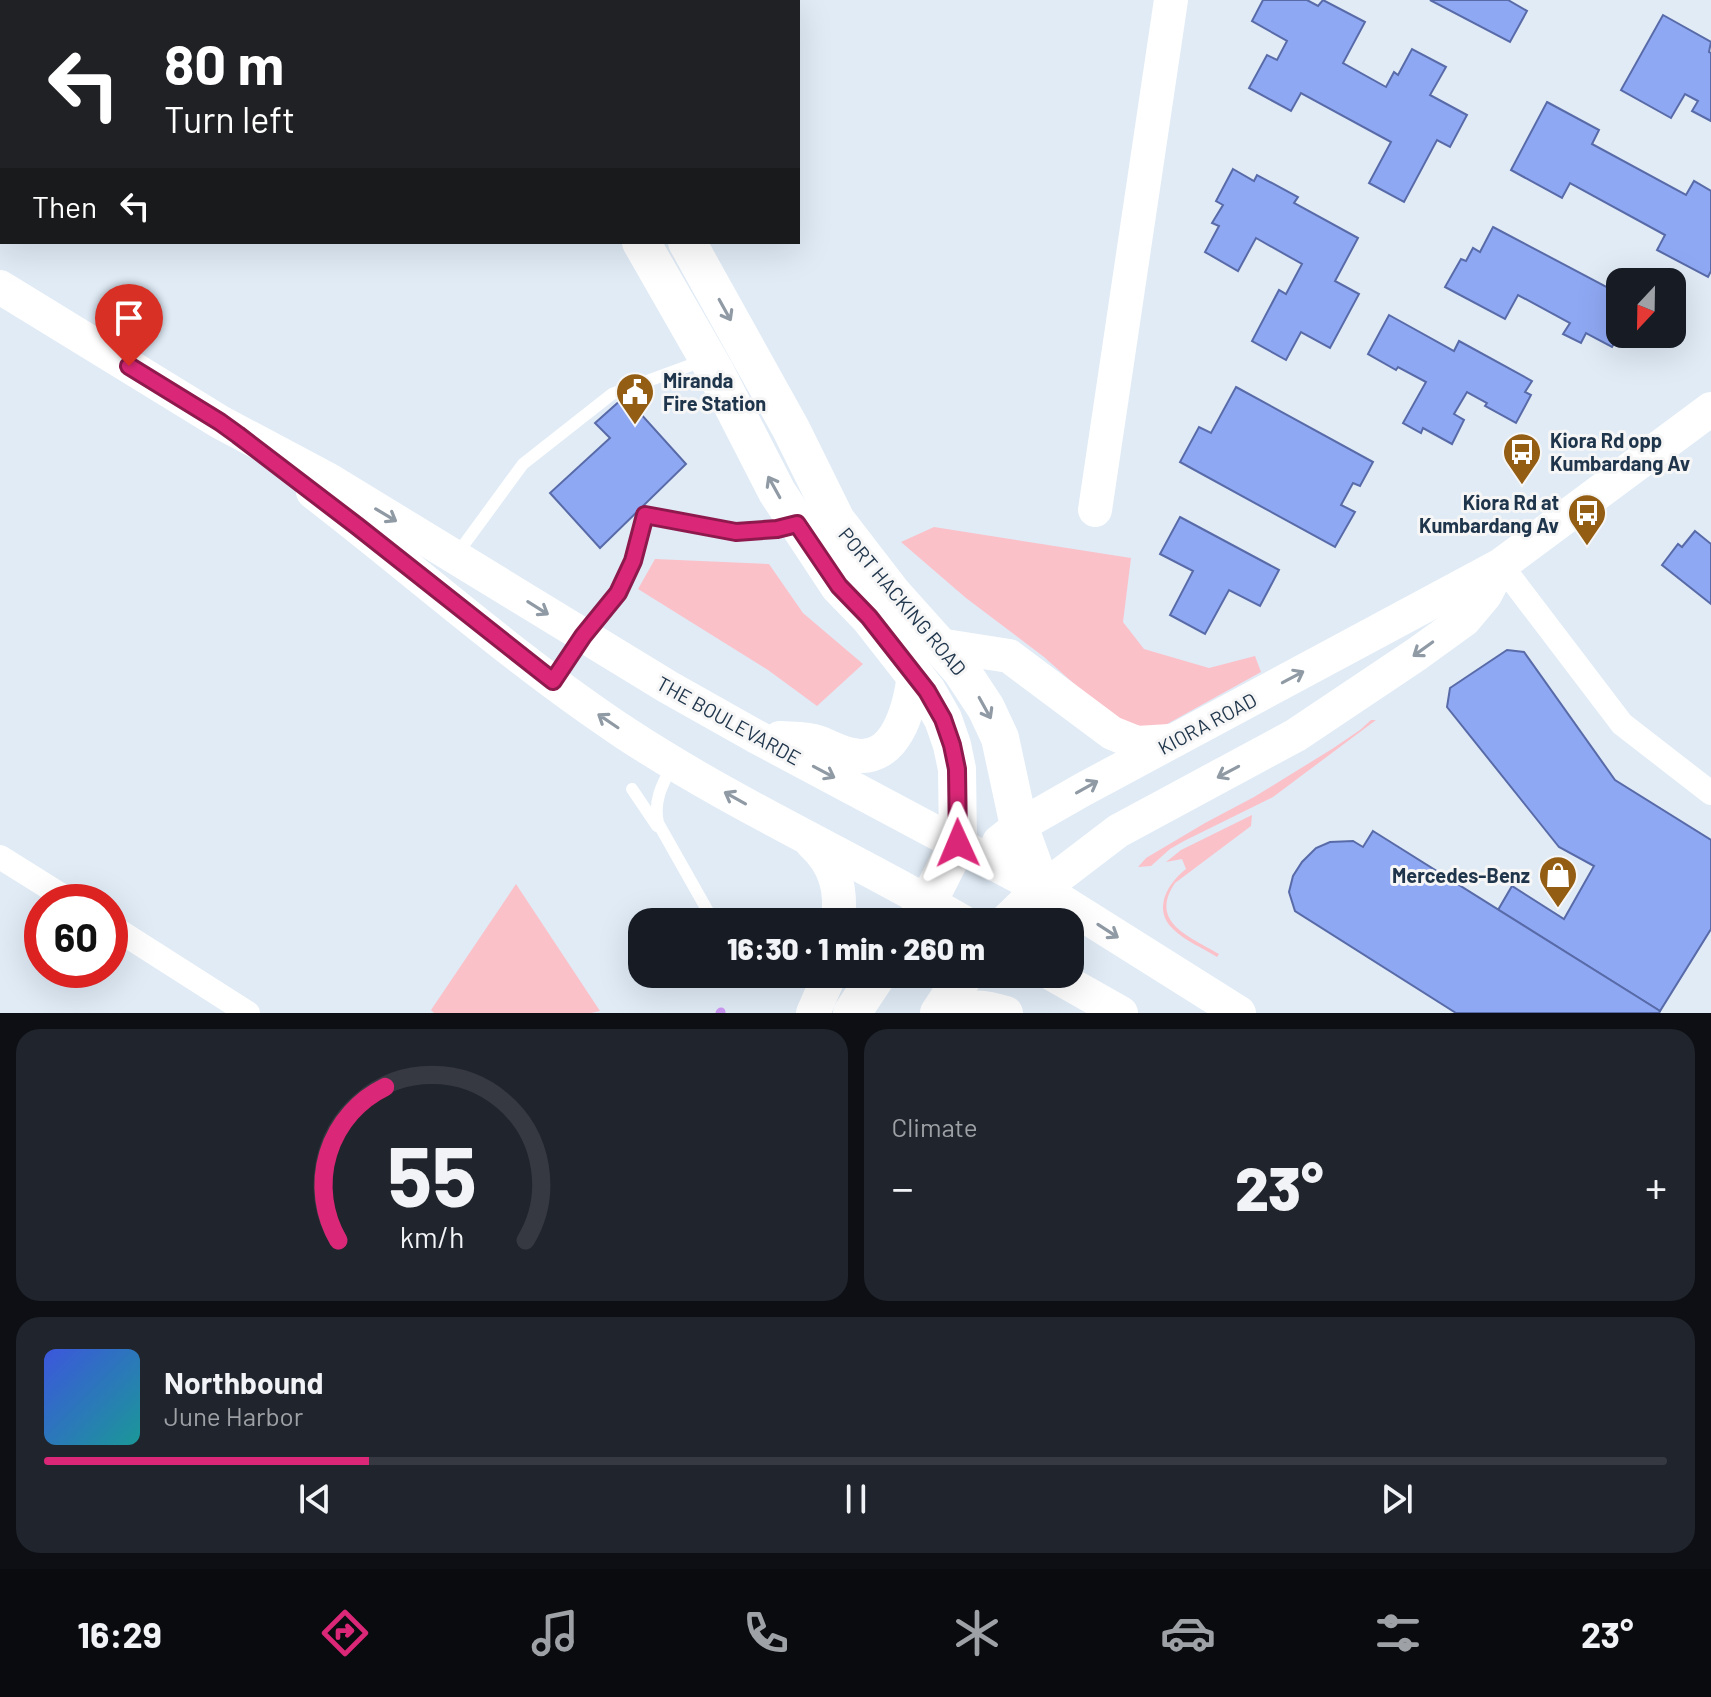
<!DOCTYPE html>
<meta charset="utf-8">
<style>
body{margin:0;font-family:Barlow,sans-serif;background:#20242c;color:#f1f3f6;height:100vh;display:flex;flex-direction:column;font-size:30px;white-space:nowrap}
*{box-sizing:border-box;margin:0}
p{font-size:26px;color:#9ea1a6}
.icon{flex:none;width:44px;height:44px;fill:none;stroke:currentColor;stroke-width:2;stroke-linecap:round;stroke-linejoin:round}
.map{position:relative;height:1013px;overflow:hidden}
.sheet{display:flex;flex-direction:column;gap:16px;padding:16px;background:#0d0f14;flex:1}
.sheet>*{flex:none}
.banner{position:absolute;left:0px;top:0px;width:800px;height:244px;box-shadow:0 8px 32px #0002;background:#202124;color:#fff;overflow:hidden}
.needle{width:52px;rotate:202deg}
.tools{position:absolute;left:1606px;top:268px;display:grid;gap:16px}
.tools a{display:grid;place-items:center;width:80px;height:80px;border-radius:16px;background:#171b24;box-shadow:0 8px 32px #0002;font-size:40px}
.speed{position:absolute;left:24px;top:884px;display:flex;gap:16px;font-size:40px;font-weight:700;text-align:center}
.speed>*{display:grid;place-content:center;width:104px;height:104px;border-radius:50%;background:#171b24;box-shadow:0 8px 32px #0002;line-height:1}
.speed .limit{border:12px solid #d22;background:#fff;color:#111}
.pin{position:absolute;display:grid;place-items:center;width:68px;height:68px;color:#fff;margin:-82px -34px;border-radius:50% 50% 50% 0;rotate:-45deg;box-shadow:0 0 8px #0007}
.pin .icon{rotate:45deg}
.me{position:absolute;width:88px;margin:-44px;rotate:359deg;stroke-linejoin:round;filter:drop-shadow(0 0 6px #0008)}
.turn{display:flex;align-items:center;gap:28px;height:168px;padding:0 32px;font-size:36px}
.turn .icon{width:104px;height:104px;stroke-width:2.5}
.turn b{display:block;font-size:56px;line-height:68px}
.then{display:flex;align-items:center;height:76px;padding:0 32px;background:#0003;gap:16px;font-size:30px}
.big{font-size:60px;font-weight:800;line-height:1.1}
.sheet .widget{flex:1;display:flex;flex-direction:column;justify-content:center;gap:12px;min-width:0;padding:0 28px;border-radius:24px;background:#20242c}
.sheet .dial{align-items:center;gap:0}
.dial svg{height:208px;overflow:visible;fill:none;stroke:#363941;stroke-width:7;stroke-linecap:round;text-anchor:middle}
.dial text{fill:#f1f3f6;stroke:none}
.song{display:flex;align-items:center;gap:24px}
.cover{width:96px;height:96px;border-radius:12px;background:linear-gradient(135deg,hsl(230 70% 55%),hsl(180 70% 35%))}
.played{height:8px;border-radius:4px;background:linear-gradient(90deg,#db2777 20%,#363941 20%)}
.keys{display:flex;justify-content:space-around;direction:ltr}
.heat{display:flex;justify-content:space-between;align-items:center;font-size:44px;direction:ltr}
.sheet .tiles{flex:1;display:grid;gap:16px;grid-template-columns:1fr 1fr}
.widget:last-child{grid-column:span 2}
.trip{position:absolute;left:628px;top:908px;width:456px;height:80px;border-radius:24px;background:#171b24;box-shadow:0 8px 32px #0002;font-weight:800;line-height:80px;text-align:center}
.dock{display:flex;height:128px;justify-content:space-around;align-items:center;background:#090b0e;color:#9ea1a6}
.dock .icon{width:56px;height:56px}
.dock .on{color:#db2777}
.dock b{font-size:36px;color:#f1f3f6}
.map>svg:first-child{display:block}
</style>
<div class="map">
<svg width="1711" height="1013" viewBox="0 0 1711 1013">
<rect width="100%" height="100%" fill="#e0ebf6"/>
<g fill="#fbc1c9">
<polygon points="934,527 1131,558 1123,622 1144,649 1209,668 1255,656 1261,672 1158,729 1129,728 1098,705 1044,657 966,598 901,542"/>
<polygon points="655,559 769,564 803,613 863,664 817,706 768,670 638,589"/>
<polygon points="1371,720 1376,720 1273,797 1184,841 1170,849 1151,866 1138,867 1146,858 1205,823 1254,797 1332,749 1360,730"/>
<path d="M1252,815L1251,826L1175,883C1148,923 1191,937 1219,954L1217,957C1203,948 1185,941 1173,929C1152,909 1168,883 1186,869L1182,859L1166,862L1181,850Z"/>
<polygon points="516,884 600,1011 591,1013 434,1013 431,1010"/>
</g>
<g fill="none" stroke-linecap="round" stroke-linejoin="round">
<polyline stroke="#cd98f5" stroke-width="9" points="720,1013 721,1012"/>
</g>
<g fill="#8fa8f3" stroke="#586ba8" stroke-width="2">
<polygon points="1263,0 1307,0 1318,6 1323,0 1365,22 1343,63 1386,87 1394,72 1398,75 1412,49 1446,67 1430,95 1467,115 1450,147 1437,140 1404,202 1369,183 1391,142 1301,93 1291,111 1249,88 1267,55 1277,60 1287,41 1252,21"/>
<polygon points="1430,0 1508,0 1527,11 1510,42"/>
<polygon points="1663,15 1711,42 1709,52 1711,53 1711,121 1692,111 1698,101 1685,94 1671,118 1621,90"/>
<polygon points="1547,102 1599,130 1592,144 1686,195 1694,181 1711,191 1711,271 1708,277 1657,250 1665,235 1570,183 1562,198 1511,170"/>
<polygon points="1233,169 1254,181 1257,175 1298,197 1294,203 1358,238 1335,281 1359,294 1330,348 1301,332 1286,360 1252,341 1279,290 1286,294 1302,264 1256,238 1238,271 1205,252 1219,226 1212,223 1223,205 1216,201"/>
<polygon points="1493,227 1620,294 1620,333 1612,347 1586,333 1581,343 1563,334 1570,323 1518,295 1505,319 1445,287 1461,259 1466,261 1473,248 1480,252"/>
<polygon points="1389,315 1454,351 1459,341 1532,381 1525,392 1531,395 1516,423 1485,406 1487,403 1467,392 1454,414 1464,420 1452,444 1423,428 1421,433 1403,423 1426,382 1398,367 1396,370 1368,354"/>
<polygon points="1236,387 1373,462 1360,486 1353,483 1341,505 1355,512 1335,547 1180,462 1199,427 1211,433"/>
<polygon points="622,399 637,415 640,413 686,464 600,548 550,493 610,438 595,423"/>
<polygon points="1180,517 1279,570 1260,606 1229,590 1205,634 1170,615 1193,571 1160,554"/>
<polygon points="1695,531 1711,544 1711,604 1662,565 1678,544 1682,547"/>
<polygon points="1507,650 1524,652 1615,780 1711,840 1711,929 1660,1011 1498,910 1512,886 1564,919 1594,866 1559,847 1447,707 1450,688"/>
<polygon points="1373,831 1660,1011 1659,1013 1456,1013 1295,911 1289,892 1293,876 1302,862 1316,848 1330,842 1353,841 1363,847"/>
</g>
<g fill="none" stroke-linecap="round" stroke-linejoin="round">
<g stroke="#fff" stroke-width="12">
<polyline points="457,554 523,464 612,394 702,361"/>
<path d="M554,679L583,636L618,593L633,561L645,515C699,525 739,538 794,524"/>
<path d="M673,764C663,783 653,800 658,823L714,922"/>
<polyline points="632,789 657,826"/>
</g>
<g stroke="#fff" stroke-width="24">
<polyline points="1501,565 1622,724 1711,793"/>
<polyline points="0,857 72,902"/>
<polyline points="110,925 248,1013"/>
</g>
<g stroke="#fff" stroke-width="34">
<polyline points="0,287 220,422 329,480 668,687 755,736 1042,889 1239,1013"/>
<path d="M313,492C417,572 515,660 625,733C733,804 851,857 963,922"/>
<polyline points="1095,510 1171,0"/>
<polyline points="939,645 1009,656 1112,733 1137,743 1170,741"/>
<path d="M780,738C792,739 806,738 817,742C829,746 840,753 853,755C897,764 910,706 914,675"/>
<polyline points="999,842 1019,826 1082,790 1501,565 1711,409"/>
<path d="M812,843C836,865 842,890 838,922"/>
<polyline points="1042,889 1118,831 1296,735 1417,654 1464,620 1485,595 1499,569"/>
<polyline points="1052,974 1121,1013"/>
<polyline points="813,1013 830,974"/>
<path d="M949,1013C968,1004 986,1007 1006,1013"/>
</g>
<g stroke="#fff" stroke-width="38">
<polyline points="503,0 504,2"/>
<polyline points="551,0 552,2"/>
<polyline points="641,242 716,373 777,492 839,586 869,617 927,691 943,719 952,745 957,769 958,843 928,902 915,922"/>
<polyline points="687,242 791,429 836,520 893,594 961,670 986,708 1000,738 1019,826 1042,889 1008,922"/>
<polyline points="852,1013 878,974"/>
<polyline points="939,1013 965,974"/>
</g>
</g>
<defs><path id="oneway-shaft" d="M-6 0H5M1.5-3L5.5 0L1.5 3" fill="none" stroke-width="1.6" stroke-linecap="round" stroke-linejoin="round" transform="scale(2)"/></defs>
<g stroke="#8f9aa5">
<use href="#oneway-shaft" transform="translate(725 310) rotate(61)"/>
<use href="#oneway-shaft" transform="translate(774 487) rotate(-119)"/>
<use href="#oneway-shaft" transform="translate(386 515) rotate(31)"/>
<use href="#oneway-shaft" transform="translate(538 608) rotate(32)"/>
<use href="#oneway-shaft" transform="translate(1423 649) rotate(144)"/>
<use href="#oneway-shaft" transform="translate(1293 677) rotate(-28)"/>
<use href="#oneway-shaft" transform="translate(985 708) rotate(61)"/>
<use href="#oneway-shaft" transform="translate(608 721) rotate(-146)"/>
<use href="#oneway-shaft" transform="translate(824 772) rotate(28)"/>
<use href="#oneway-shaft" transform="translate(1228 772) rotate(152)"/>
<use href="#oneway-shaft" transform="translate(1087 787) rotate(-29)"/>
<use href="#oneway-shaft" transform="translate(735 798) rotate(-151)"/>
<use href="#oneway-shaft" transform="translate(1108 931) rotate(33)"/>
</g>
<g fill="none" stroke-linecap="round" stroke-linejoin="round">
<defs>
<polyline id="route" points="129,366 220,422 238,435 357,526 553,681 583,636 618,593 633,561 645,515 736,532 777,529 797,524 839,586 869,617 927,691 943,719 952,745 957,769 958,843"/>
</defs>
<use href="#route" stroke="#8e194d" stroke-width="20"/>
<use href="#route" stroke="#db2777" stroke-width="14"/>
</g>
<defs>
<symbol id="civic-pin" viewBox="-11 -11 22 30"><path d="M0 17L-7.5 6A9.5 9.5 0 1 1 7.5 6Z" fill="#935e13" stroke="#f6f6f6"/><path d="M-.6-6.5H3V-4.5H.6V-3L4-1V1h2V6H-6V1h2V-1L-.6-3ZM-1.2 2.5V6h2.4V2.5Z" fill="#fff"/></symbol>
<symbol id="bus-pin" viewBox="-11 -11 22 30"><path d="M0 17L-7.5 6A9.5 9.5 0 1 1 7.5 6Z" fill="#935e13" stroke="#f6f6f6"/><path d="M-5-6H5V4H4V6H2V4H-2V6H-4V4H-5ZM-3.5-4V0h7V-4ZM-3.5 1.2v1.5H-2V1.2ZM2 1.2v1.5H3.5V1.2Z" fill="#fff"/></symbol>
<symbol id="shop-pin" viewBox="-11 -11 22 30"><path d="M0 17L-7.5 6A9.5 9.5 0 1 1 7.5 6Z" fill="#935e13" stroke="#f6f6f6"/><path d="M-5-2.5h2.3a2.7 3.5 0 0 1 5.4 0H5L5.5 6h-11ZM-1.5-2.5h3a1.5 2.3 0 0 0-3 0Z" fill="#fff"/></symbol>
</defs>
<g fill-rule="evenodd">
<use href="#civic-pin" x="613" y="370" width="44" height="60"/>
<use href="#bus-pin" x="1500" y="430" width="44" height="60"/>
<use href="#bus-pin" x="1565" y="491" width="44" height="60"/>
<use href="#shop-pin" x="1536" y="853" width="44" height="60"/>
</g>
<g text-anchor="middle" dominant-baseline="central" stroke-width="6" stroke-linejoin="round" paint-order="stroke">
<g font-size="20" font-weight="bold" fill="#1f354b" stroke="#f6f6f6" text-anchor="start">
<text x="663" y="380">Miranda<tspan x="663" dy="23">Fire Station</tspan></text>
<text x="1550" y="440">Kiora Rd opp<tspan x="1550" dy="23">Kumbardang Av</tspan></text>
<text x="1559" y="502" text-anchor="end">Kiora Rd at<tspan x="1559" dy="23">Kumbardang Av</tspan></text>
<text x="1530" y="875" text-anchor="end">Mercedes-Benz</text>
</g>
<g font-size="20" fill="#1f354b" stroke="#f6f6f6">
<text transform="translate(903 601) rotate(50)">PORT HACKING ROAD</text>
<text transform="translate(729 720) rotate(29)">THE BOULEVARDE</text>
<text transform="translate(1207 723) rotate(-28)">KIORA ROAD</text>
</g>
</g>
</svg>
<div class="tools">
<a><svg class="needle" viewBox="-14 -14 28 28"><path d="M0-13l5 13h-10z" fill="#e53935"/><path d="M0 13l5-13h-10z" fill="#9ea1a6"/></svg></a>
</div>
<div class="speed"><div class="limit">60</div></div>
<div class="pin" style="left:129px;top:366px;background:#d93025"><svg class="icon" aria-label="arrive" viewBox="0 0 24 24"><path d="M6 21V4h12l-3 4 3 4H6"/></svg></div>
<svg class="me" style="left:958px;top:843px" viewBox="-20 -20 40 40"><path d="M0-17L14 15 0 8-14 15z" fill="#db2777" stroke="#fff" stroke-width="4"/></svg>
<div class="trip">16:30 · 1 min · 260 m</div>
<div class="banner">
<div class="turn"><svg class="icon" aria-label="left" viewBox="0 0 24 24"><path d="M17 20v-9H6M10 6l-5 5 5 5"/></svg><div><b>80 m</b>Turn left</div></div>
<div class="then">Then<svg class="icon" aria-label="left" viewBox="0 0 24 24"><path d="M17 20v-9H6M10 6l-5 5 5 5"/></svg></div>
</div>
</div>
<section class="sheet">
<div class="tiles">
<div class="widget dial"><svg viewBox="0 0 100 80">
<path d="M14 69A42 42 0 1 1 86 69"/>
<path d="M14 69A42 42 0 0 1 32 10" stroke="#db2777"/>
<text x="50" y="56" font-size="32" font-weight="700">55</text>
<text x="50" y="72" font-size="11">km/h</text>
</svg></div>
<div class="widget"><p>Climate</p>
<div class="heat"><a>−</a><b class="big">23°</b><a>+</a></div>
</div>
<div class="widget">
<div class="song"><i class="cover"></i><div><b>Northbound</b><p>June Harbor</p></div></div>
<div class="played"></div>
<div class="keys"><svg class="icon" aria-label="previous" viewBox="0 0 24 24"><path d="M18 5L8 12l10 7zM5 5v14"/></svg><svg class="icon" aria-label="pause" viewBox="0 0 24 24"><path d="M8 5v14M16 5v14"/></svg><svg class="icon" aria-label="next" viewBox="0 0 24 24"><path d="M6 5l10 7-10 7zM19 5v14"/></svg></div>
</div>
</div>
</section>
<nav class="dock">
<b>16:29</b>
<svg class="icon on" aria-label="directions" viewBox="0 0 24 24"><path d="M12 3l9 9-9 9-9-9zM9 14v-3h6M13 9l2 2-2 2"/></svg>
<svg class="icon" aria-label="music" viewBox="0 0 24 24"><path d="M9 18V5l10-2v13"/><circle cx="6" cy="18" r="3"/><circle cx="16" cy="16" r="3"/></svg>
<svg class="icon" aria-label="phone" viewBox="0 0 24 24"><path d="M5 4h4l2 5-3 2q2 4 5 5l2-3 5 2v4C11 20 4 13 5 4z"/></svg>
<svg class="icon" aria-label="climate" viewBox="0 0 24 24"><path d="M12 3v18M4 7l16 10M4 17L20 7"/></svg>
<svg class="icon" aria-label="car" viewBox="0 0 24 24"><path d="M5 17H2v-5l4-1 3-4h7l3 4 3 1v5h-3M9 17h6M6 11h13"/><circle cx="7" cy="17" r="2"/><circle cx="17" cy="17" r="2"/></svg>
<svg class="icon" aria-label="filters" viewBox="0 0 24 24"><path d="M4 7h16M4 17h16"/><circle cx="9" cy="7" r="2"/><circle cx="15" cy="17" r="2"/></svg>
<b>23°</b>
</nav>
